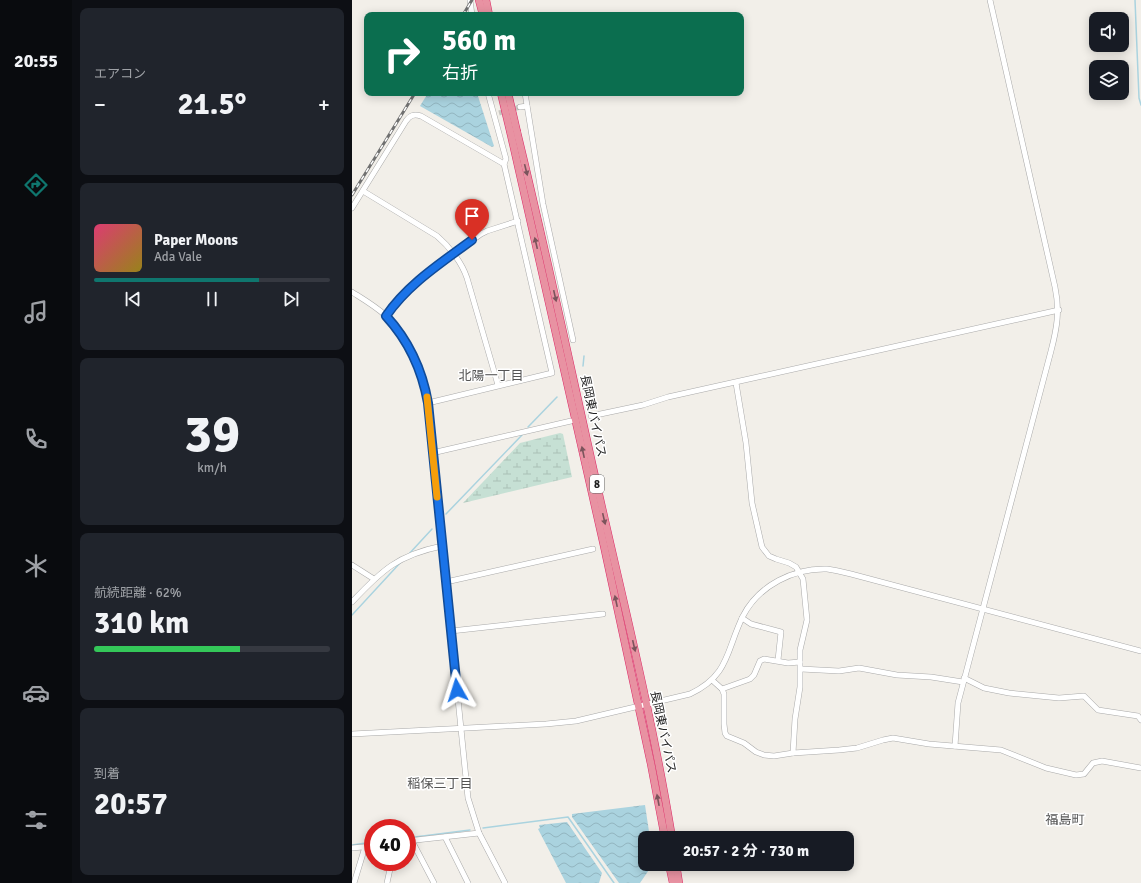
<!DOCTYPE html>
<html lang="ja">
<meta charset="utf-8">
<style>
body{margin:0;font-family:Signika,"Noto Sans JP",sans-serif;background:#20242c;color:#f1f3f6;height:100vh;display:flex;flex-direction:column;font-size:15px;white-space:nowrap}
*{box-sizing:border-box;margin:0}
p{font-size:13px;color:#9ea1a6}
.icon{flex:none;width:22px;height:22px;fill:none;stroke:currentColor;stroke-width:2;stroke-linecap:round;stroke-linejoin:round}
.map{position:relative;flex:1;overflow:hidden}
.side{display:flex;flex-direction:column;gap:8px;padding:8px;background:#0d0f14;width:280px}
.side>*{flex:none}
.hud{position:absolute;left:12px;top:12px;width:380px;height:84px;border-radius:8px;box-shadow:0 2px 10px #0003;background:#0b6e4f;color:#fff;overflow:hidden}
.fabs{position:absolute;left:737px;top:12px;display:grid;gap:8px}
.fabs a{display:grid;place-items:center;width:40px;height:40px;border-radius:8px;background:#171b24;box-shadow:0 2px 10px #0003;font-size:20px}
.speed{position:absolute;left:12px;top:819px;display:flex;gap:8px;font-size:20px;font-weight:700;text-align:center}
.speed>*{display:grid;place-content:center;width:52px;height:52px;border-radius:50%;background:#171b24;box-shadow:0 2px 10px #0003;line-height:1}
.speed .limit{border:6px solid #d22;background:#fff;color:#111}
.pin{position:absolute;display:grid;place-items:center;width:34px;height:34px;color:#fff;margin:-41px -17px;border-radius:50% 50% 50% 0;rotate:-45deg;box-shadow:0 0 4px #0007}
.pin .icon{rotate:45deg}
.me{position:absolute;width:44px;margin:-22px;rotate:354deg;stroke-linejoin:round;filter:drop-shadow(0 0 3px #0008)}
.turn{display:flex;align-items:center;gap:14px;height:84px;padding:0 12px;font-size:18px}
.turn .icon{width:52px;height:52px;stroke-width:2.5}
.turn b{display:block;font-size:28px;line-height:34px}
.big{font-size:30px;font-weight:700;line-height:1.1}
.side .widget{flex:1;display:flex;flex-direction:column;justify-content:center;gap:6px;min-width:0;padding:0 14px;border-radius:8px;background:#20242c}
.side .dial{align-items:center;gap:0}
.dial b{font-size:52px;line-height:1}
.song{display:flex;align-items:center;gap:12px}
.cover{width:48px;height:48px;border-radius:6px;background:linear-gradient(135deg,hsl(340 70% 55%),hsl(50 70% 35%))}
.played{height:4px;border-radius:2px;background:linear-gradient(90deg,#0f766e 70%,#363941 70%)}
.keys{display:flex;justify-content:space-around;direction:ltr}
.heat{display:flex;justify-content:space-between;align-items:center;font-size:22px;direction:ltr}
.charge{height:6px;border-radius:3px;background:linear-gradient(90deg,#34c759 62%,#363941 0)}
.trip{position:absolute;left:286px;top:831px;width:216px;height:40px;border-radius:8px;background:#171b24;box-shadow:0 2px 10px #0003;font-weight:700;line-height:40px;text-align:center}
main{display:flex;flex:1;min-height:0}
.tabs{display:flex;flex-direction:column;width:72px;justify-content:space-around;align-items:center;background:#090b0e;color:#9ea1a6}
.tabs .icon{width:28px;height:28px}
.tabs .selected{color:#0f766e}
.tabs b{font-size:18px;color:#f1f3f6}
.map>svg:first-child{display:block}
</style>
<main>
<nav class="tabs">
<b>20:55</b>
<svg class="icon selected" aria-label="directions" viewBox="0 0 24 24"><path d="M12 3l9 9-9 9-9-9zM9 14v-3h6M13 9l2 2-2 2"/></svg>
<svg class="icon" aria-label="music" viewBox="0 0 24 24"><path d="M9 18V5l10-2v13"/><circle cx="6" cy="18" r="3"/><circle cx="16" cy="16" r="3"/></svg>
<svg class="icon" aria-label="phone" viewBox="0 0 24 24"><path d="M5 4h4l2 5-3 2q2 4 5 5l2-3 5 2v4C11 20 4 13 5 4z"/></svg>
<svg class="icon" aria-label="climate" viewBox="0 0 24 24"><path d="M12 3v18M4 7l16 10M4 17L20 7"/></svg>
<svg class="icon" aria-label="car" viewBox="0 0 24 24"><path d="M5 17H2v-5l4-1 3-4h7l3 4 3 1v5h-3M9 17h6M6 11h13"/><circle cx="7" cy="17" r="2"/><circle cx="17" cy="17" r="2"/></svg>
<svg class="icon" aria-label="filters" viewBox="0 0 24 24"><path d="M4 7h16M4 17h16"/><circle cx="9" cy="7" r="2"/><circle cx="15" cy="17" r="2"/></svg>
</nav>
<section class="side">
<div class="widget"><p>エアコン</p>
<div class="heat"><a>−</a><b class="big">21.5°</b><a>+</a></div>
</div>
<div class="widget">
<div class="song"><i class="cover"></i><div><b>Paper Moons</b><p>Ada Vale</p></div></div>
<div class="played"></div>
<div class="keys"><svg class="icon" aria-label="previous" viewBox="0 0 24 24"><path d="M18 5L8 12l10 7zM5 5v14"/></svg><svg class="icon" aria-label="pause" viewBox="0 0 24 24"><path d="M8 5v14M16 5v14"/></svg><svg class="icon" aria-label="next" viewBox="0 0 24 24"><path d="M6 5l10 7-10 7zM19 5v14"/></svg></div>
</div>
<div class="widget dial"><b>39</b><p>km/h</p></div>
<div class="widget"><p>航続距離 · 62%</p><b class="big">310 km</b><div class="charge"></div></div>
<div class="widget"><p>到着</p><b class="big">20:57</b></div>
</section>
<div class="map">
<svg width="789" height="883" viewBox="0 0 789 883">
<defs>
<pattern id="wetland-marsh" width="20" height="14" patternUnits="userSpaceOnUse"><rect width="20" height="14" fill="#c6e0d4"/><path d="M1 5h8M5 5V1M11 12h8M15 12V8" fill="none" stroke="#aac0b6"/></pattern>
<pattern id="water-waves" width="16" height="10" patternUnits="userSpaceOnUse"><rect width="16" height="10" fill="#aad3df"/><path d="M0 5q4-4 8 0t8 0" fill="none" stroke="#92b5bf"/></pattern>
</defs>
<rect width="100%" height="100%" fill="#f2efe9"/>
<polygon fill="url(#wetland-marsh)" points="208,433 211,434 220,477 111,503 168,443"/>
<g fill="url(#water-waves)">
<polygon points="76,93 125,93 142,146 140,147 68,106"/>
<polygon points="293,805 298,838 293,838 293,864 301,864 288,883 267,883 220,817 220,814"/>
<polygon points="215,822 250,873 247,883 214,883 186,829 188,828 187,825"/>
</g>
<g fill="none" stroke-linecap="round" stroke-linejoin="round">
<g stroke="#aad3df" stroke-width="1.5">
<polyline points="783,0 787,98 789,105"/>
<polyline points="231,366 232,356"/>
<polyline points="176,427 205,397"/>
<polyline points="94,514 170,435"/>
<polyline points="56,555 80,529"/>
<polyline points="0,615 48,563"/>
<polyline points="131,828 216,817 262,883"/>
<polyline points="55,838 118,830"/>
<polyline points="0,845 21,842"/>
</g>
<polyline stroke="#c8c6c1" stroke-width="5" stroke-dasharray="5 2.5" stroke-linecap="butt" points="147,113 168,107"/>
<defs>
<g id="minor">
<polyline points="118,0 120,15"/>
<polyline points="173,93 191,204 221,340"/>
<polyline points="168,107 175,106"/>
<path d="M11,191L85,236C98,247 110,263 115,278L146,385"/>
<path d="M0,208L54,121C58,115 62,114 69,116L152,164"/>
<path d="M0,292C11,299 23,306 33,315C58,338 70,370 76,403L116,798L127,833L153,883"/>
<path d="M34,316C57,281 95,258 129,234L135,231L166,221"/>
<polyline points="384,383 394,443 400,503 410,547 417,556 424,559 437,563 444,567 451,579 455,620 448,650 448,687 443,719 441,753"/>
<polyline points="76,403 200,373 152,164 154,159 136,93"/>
<polyline points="239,416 291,405 316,397 707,310"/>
<polyline points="80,453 219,421"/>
<polyline points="0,565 22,579"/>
<polyline points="94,582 241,549"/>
<path d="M0,602C30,570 46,555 90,546"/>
<polyline points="390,618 399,624 429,632 426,660"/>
<polyline points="99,631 251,614"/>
<polyline points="449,669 487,671 507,668 545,675 579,677 611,682"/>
<polyline points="612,678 632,688 657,693 707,698 732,696 746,710 786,716 789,720"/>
<polyline points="360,680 370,689 372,694 372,724 373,733 375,736 392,743 404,752 412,755 422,756 441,753 487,750 505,748 531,740 541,738 577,744 649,750 694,768 724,775 732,774 741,763 750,761 789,768"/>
<polyline points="370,689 398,679 402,675 408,661 412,659 436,663 448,662"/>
<path d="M0,734L194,724L224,721L338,694C378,675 374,650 391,616C407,585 442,568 475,569C483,570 491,572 499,574L789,651"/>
<path d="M603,746L606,703L699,351C705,328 708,311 703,287L638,0"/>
<polyline points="93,837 116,883"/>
<polyline points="55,841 127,833"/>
<polyline points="60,841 82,883"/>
<polyline points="0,848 21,846"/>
<polyline points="2,883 13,847"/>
<polyline points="35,883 38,869 38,862"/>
</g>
<g id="highway">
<polyline points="127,0 131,15"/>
<polyline points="134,0 137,15"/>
<path d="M165,132C194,251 219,370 246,490C272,605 301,721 320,838"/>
<polyline points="159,135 252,546 299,764 313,838"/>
<polyline points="317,864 321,883"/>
<polyline points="324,864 327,883"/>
</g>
</defs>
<use href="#minor" stroke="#a9a9a9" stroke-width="6"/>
<use href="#highway" stroke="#dc2a67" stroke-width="8"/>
<use href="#minor" stroke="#fff" stroke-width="5"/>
<use href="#highway" stroke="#e892a2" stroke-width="7"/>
<defs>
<g id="rail">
<polyline points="111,15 120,0"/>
<polyline points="0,195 63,93"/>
</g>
</defs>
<use href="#rail" stroke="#707070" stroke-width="3"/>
<use href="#rail" stroke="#fff" stroke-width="1.5" stroke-dasharray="4.5" stroke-linecap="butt"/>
<defs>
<g id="highway-bridge">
<polyline points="149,93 159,135"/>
<polyline points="156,93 165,132"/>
</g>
</defs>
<use href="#highway-bridge" stroke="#dc2a67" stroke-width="8" stroke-linecap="butt"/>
<use href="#highway-bridge" stroke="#e892a2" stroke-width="7"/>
</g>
<defs><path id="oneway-solid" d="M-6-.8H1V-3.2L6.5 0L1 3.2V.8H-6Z"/></defs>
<g fill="#7b545c">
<use href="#oneway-solid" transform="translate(174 170) rotate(76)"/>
<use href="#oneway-solid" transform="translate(184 243) rotate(-103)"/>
<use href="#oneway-solid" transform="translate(203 296) rotate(77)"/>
<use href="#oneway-solid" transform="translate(231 452) rotate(-102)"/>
<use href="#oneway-solid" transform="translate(252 519) rotate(77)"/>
<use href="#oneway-solid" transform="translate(264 601) rotate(-102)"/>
<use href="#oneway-solid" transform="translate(282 646) rotate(77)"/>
<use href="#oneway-solid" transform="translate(306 800) rotate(-101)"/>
</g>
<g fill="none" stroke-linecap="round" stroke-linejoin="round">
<defs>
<path id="route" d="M105,690L76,403C70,369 57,341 34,316C56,284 89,263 120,240"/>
</defs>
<use href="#route" stroke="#114b97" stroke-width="10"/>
<use href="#route" stroke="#1a73e8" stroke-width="7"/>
<polyline stroke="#f59e0b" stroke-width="7" points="75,397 85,497"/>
</g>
<g text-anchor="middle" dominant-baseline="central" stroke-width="3" stroke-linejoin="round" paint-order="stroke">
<rect fill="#fff" stroke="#646464" stroke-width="1" x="238" y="475" width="14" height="18" rx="3"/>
<g font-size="11" font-weight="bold" fill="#222">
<text x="245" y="484">8</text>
</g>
<g font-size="12" fill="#222" stroke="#fff">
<text transform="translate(241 416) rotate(78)">長岡東バイパス</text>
<text transform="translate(311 732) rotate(78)">長岡東バイパス</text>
</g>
<g font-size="13" fill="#555" stroke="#fff">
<text x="139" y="376">北陽一丁目</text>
<text x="88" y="784">稲保三丁目</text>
<text x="713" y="820">福島町</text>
</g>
</g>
</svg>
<div class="fabs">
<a><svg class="icon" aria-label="sound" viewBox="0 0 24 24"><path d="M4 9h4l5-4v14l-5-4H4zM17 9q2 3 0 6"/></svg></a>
<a><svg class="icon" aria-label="layers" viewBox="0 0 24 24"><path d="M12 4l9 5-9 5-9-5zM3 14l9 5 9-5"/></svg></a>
</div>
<div class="speed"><div class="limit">40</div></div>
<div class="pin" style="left:120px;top:240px;background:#d93025"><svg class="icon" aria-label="arrive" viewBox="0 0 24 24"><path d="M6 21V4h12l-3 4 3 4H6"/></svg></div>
<svg class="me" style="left:105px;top:690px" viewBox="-20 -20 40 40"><path d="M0-17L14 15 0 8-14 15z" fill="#1a73e8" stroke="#fff" stroke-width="4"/></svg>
<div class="trip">20:57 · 2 分 · 730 m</div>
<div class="hud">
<div class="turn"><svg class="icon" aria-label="right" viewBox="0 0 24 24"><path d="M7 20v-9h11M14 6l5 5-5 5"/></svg><div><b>560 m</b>右折</div></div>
</div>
</div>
</main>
